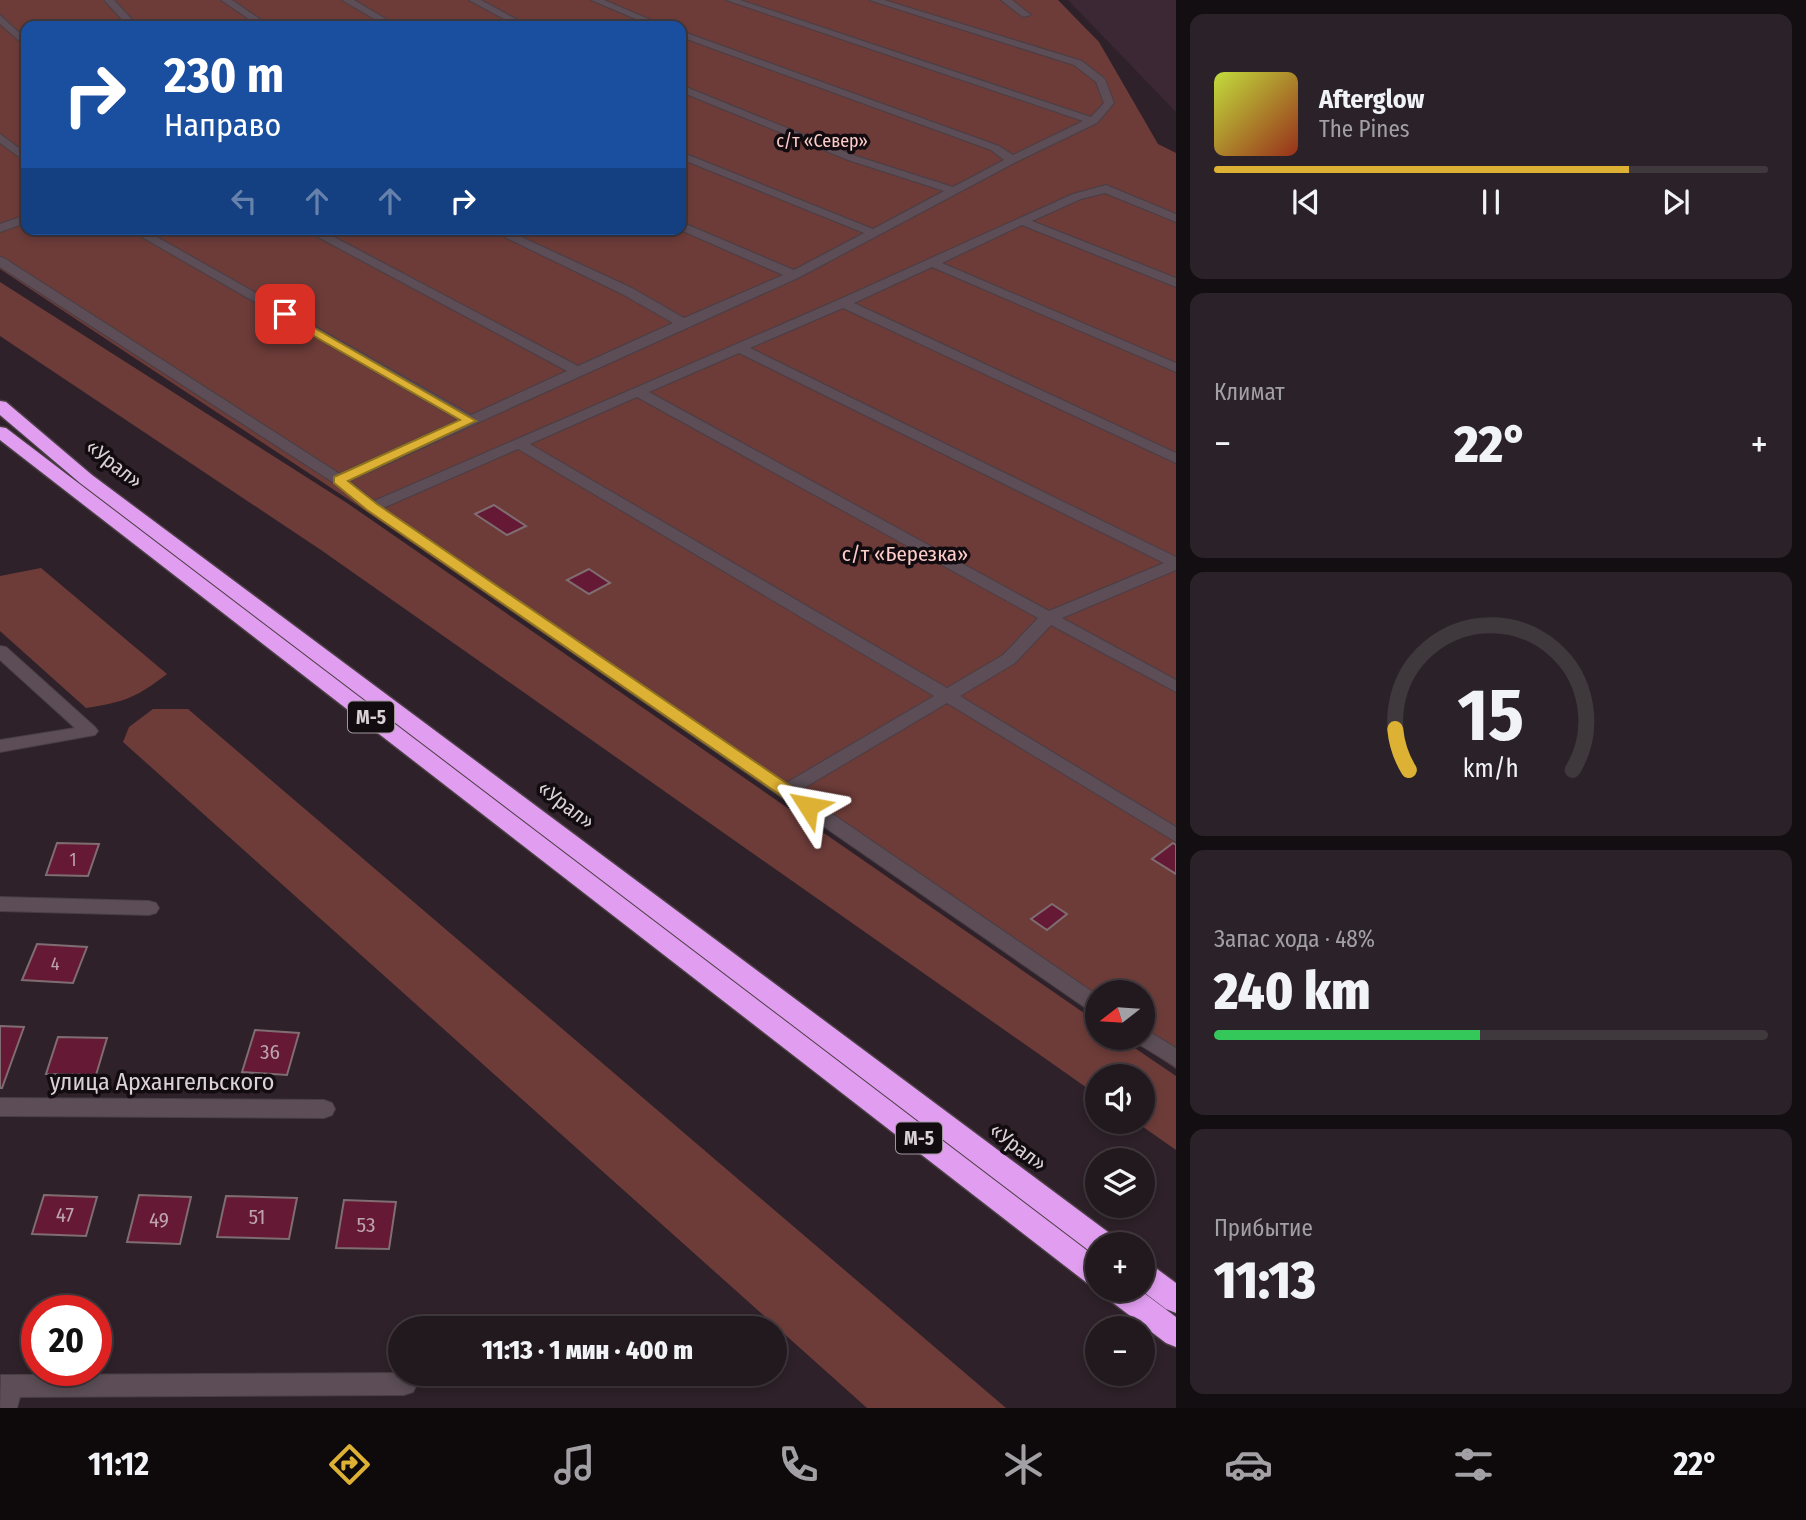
<!DOCTYPE html>
<html lang="ru">
<meta charset="utf-8">
<style>
body{margin:0;font-family:"Fira Sans Condensed",sans-serif;background:#2a2228;color:#f1f3f6;height:100vh;display:flex;flex-direction:column;font-size:26px;white-space:nowrap}
*{box-sizing:border-box;margin:0}
p{font-size:23px;color:#a2a0a4}
.icon{flex:none;width:38px;height:38px;fill:none;stroke:currentColor;stroke-width:2;stroke-linecap:round;stroke-linejoin:round}
.map{position:relative;flex:1;overflow:hidden}
.side{display:flex;flex-direction:column;gap:14px;padding:14px;background:#130e11;width:630px}
.side>*{flex:none}
.hud{position:absolute;left:21px;top:21px;width:665px;height:214px;border-radius:14px;box-shadow:0 4px 10px #0003,0 0 0 2px #3f383d;background:#1a4fa0;color:#fff;overflow:hidden}
.needle{width:46px;rotate:253deg}
.fabs{position:absolute;left:1085px;top:980px;display:grid;gap:14px}
.fabs a{display:grid;place-items:center;width:70px;height:70px;border-radius:50%;background:#22191f;box-shadow:0 4px 10px #0003,0 0 0 2px #3f383d;font-size:35px}
.speed{position:absolute;left:21px;top:1295px;display:flex;gap:14px;font-size:35px;font-weight:700;text-align:center}
.speed>*{display:grid;place-content:center;width:91px;height:91px;border-radius:50%;background:#22191f;box-shadow:0 4px 10px #0003,0 0 0 2px #3f383d;line-height:1}
.speed .limit{border:10px solid #d22;background:#fff;color:#111}
.pin{position:absolute;display:grid;place-items:center;width:60px;height:60px;color:#fff;margin:-30px;border-radius:14px;box-shadow:0 4px 10px #0006}
.me{position:absolute;width:77px;margin:-38px;rotate:304deg;stroke-linejoin:round;filter:drop-shadow(0 0 5px #0008)}
.turn{display:flex;align-items:center;gap:24px;height:147px;padding:0 28px;font-size:32px}
.turn .icon{width:91px;height:91px;stroke-width:2.5}
.turn b{display:block;font-size:49px;line-height:60px}
.lanes{display:flex;align-items:center;height:66px;padding:0 28px;background:#0003;justify-content:center;gap:35px;direction:ltr}
.lanes .off{opacity:.35}
.big{font-size:52px;font-weight:800;line-height:1.1}
.side .widget{flex:1;display:flex;flex-direction:column;justify-content:center;gap:10px;min-width:0;padding:0 24px;border-radius:14px;background:#2a2228}
.side .dial{align-items:center;gap:0}
.dial svg{height:182px;overflow:visible;fill:none;stroke:#3f383d;stroke-width:7;stroke-linecap:round;text-anchor:middle}
.dial text{fill:#f1f3f6;stroke:none}
.song{display:flex;align-items:center;gap:21px}
.cover{width:84px;height:84px;border-radius:10px;background:linear-gradient(135deg,hsl(70 70% 55%),hsl(10 70% 35%))}
.played{height:7px;border-radius:4px;background:linear-gradient(90deg,#ddb133 75%,#3f383d 75%)}
.keys{display:flex;justify-content:space-around;direction:ltr}
.heat{display:flex;justify-content:space-between;align-items:center;font-size:38px;direction:ltr}
.charge{height:10px;border-radius:5px;background:linear-gradient(90deg,#34c759 48%,#3f383d 0)}
.trip{position:absolute;left:388px;top:1316px;width:399px;height:70px;border-radius:35px;background:#22191f;box-shadow:0 4px 10px #0003,0 0 0 2px #3f383d;font-weight:800;line-height:70px;text-align:center}
.menu{display:flex;height:112px;justify-content:space-around;align-items:center;background:#0e0a0c;color:#a2a0a4}
.menu .icon{width:49px;height:49px}
.menu .current{color:#ddb133}
.menu b{font-size:32px;color:#f1f3f6}
main{display:flex;flex:1;min-height:0}
.map>svg:first-child{display:block}
</style>
<main>
<div class="map">
<svg width="1176" height="1408" viewBox="0 0 1176 1408">
<rect width="100%" height="100%" fill="#2e2129"/>
<polygon fill="#3b2834" points="1068,0 1176,0 1176,112"/>
<g fill="#6d3c39" fill-rule="evenodd">
<path d="M0,0H1058L1099,42L1158,144L1176,153V1069L1131,1038H1143V992H1097V1015L357,505L0,269ZM26,26H681V229H26Z"/>
<polygon points="0,282 347,503 1097,1022 1097,1038 1120,1038 1176,1076 1176,1150 1136,1122 1143,1122 1143,1076 1097,1076 1097,1095 321,550 0,336"/>
<path d="M41,568L167,674C136,698 124,702 86,708L0,631V576Z"/>
<polygon points="153,709 188,709 1006,1408 867,1408 123,742 129,727"/>
</g>
<g fill="#651935" stroke="#7f6d71" stroke-width="2">
<polygon points="494,505 526,526 507,535 475,514"/>
<polygon points="589,569 610,583 589,594 567,580"/>
<polygon points="57,843 99,844 88,876 46,875"/>
<polygon points="1173,843 1176,845 1176,874 1152,859"/>
<polygon points="1052,904 1067,914 1047,930 1031,919"/>
<polygon points="37,944 87,947 73,983 22,980"/>
<polygon points="0,1026 24,1027 2,1088 0,1088"/>
<polygon points="255,1030 299,1033 287,1075 242,1072"/>
<polygon points="58,1037 107,1038 96,1075 46,1074"/>
<polygon points="44,1195 97,1197 86,1236 32,1234"/>
<polygon points="139,1195 191,1197 180,1244 127,1242"/>
<polygon points="226,1196 297,1198 289,1239 217,1237"/>
<polygon points="344,1200 396,1202 389,1249 336,1248"/>
</g>
<g fill="none" stroke-linecap="round" stroke-linejoin="round">
<defs>
<g id="minor">
<polygon points="104,0 114,0 138,26 128,26"/>
<polygon points="221,0 232,0 270,26 259,26"/>
<polygon points="342,0 354,0 398,26 386,26"/>
<polygon points="469,0 481,0 529,26 517,26"/>
<polygon points="591,0 604,0 665,26 652,26"/>
<path d="M726,0H740L1091,117L1104,103L1096,82L1074,65L869,0H884L1082,61L1105,79L1114,103L1097,123L1016,162L798,278L349,481L374,501L838,300L1073,194L1106,185L1176,214V222L1105,193L1081,199L1032,221L1176,278V287L1022,225L942,263L1176,363V372L932,267L854,303L1176,453V463L843,308L750,348L1176,557V570L1062,618L1176,680V692L1051,625L1015,663L960,696L1176,827V842L947,703L799,791L1097,995V1013L1090,1011L367,510L334,483L0,267V257L4,258L340,474L459,420L128,229H143L471,415L567,371L303,229H319L578,366L673,323L622,294L488,229H504L632,288L684,318L783,275L678,229H681V222L794,270L864,233L681,159V152L873,229L944,191L848,160L681,92V85L856,156L953,187L1004,160L991,150L681,37V31L999,146L1013,155L1083,121ZM739,353L1164,563L1049,611L649,392ZM637,397L1038,618L1003,655L947,688L530,444ZM518,449L934,696L786,783L383,508Z"/>
<polygon points="1001,0 1012,0 1031,15 1023,17"/>
<polygon points="0,15 26,39 26,47 0,24"/>
<polygon points="0,134 26,153 26,162 0,143"/>
<polygon points="26,215 26,223 0,232 0,224"/>
<polygon points="0,646 6,647 95,727 98,731 95,735 0,752 0,740 75,728 0,660"/>
<polygon points="0,897 149,901 156,903 159,908 156,913 149,915 0,911"/>
<polygon points="1143,1028 1176,1048 1176,1067 1135,1042 1133,1038 1143,1038"/>
<polygon points="0,1098 324,1100 332,1103 335,1109 332,1115 324,1118 0,1116"/>
<polygon points="401,1373 413,1376 417,1384 413,1392 404,1395 20,1397 17,1408 0,1408 1,1375"/>
</g>
<g id="highway">
<polygon points="0,401 6,402 92,475 1112,1235 1116,1244 1097,1244 1097,1254 1092,1253 80,483 0,415"/>
<polygon points="0,427 6,428 1097,1258 1097,1286 1087,1283 0,440"/>
<polygon points="1143,1263 1153,1266 1176,1283 1176,1313 1166,1309 1141,1290"/>
<polygon points="1104,1290 1140,1290 1176,1317 1176,1347 1166,1343 1108,1299"/>
</g>
</defs>
<use href="#minor" stroke="#493e44" stroke-width="2"/>
<use href="#highway" stroke="#493e44" stroke-width="3"/>
<use href="#minor" fill="#5c4d56" fill-rule="evenodd"/>
<use href="#highway" fill="#e19ef0" fill-rule="evenodd"/>
</g>
<polygon fill="#ddb133" stroke="#907321" stroke-width="2" points="285,311 476,421 348,481 377,504 814,802 817,806 814,810 802,810 367,510 334,483 334,477 460,420 281,317 279,314"/>
<g text-anchor="middle" dominant-baseline="central" stroke-width="7" stroke-linejoin="round" paint-order="stroke">
<g font-size="18" fill="#fecdc9" stroke="#120c10">
<text x="822" y="141">с/т «Север»</text>
</g>
<g font-size="18" fill="#bda3ae">
<text x="73" y="860">1</text>
<text x="55" y="964">4</text>
</g>
<g fill="#120c10" stroke="#9e969b" stroke-width="2">
<rect x="348" y="701.5" width="46" height="31" rx="5"/>
<rect x="896" y="1122.5" width="46" height="31" rx="5"/>
</g>
<g font-size="19" font-weight="bold" fill="#dad1d6">
<text x="371" y="717">М-5</text>
<text x="919" y="1138">М-5</text>
</g>
<g font-size="21" fill="#dad1d6" stroke="#120c10">
<text transform="translate(114 464) rotate(38)">«Урал»</text>
<text transform="translate(566 805) rotate(37)">«Урал»</text>
<text transform="translate(1018 1147) rotate(37)">«Урал»</text>
</g>
<g font-size="21" fill="#fecdc9" stroke="#120c10">
<text x="905" y="554">с/т «Березка»</text>
</g>
<g font-size="21" fill="#bda3ae">
<text x="270" y="1052">36</text>
<text x="65" y="1215">47</text>
<text x="257" y="1217">51</text>
<text x="159" y="1220">49</text>
<text x="366" y="1225">53</text>
</g>
<g font-size="24" fill="#dad1d6" stroke="#120c10">
<text x="162" y="1082">улица Архангельского</text>
</g>
</g>
</svg>
<div class="fabs">
<a><svg class="needle" viewBox="-14 -14 28 28"><path d="M0-13l5 13h-10z" fill="#e53935"/><path d="M0 13l5-13h-10z" fill="#a2a0a4"/></svg></a>
<a><svg class="icon" aria-label="sound" viewBox="0 0 24 24"><path d="M4 9h4l5-4v14l-5-4H4zM17 9q2 3 0 6"/></svg></a>
<a><svg class="icon" aria-label="layers" viewBox="0 0 24 24"><path d="M12 4l9 5-9 5-9-5zM3 14l9 5 9-5"/></svg></a>
<a>+</a>
<a>−</a>
</div>
<div class="speed"><div class="limit">20</div></div>
<div class="pin" style="left:285px;top:314px;background:#d93025"><svg class="icon" aria-label="arrive" viewBox="0 0 24 24"><path d="M6 21V4h12l-3 4 3 4H6"/></svg></div>
<svg class="me" style="left:808px;top:806px" viewBox="-20 -20 40 40"><path d="M0-17L14 15 0 8-14 15z" fill="#ddb133" stroke="#fff" stroke-width="4"/></svg>
<div class="trip">11:13 · 1 мин · 400 m</div>
<div class="hud">
<div class="turn"><svg class="icon" aria-label="right" viewBox="0 0 24 24"><path d="M7 20v-9h11M14 6l5 5-5 5"/></svg><div><b>230 m</b>Направо</div></div>
<div class="lanes"><svg class="icon off" aria-label="left" viewBox="0 0 24 24"><path d="M17 20v-9H6M10 6l-5 5 5 5"/></svg><svg class="icon off" aria-label="ahead" viewBox="0 0 24 24"><path d="M12 20V5M6 11l6-6 6 6"/></svg><svg class="icon off" aria-label="ahead" viewBox="0 0 24 24"><path d="M12 20V5M6 11l6-6 6 6"/></svg><svg class="icon" aria-label="right" viewBox="0 0 24 24"><path d="M7 20v-9h11M14 6l5 5-5 5"/></svg></div>
</div>
</div>
<section class="side">
<div class="widget">
<div class="song"><i class="cover"></i><div><b>Afterglow</b><p>The Pines</p></div></div>
<div class="played"></div>
<div class="keys"><svg class="icon" aria-label="previous" viewBox="0 0 24 24"><path d="M18 5L8 12l10 7zM5 5v14"/></svg><svg class="icon" aria-label="pause" viewBox="0 0 24 24"><path d="M8 5v14M16 5v14"/></svg><svg class="icon" aria-label="next" viewBox="0 0 24 24"><path d="M6 5l10 7-10 7zM19 5v14"/></svg></div>
</div>
<div class="widget"><p>Климат</p>
<div class="heat"><a>−</a><b class="big">22°</b><a>+</a></div>
</div>
<div class="widget dial"><svg viewBox="0 0 100 80">
<path d="M14 69A42 42 0 1 1 86 69"/>
<path d="M14 69A42 42 0 0 1 8 51" stroke="#ddb133"/>
<text x="50" y="56" font-size="32" font-weight="700">15</text>
<text x="50" y="72" font-size="11">km/h</text>
</svg></div>
<div class="widget"><p>Запас хода · 48%</p><b class="big">240 km</b><div class="charge"></div></div>
<div class="widget"><p>Прибытие</p><b class="big">11:13</b></div>
</section>
</main>
<nav class="menu">
<b>11:12</b>
<svg class="icon current" aria-label="directions" viewBox="0 0 24 24"><path d="M12 3l9 9-9 9-9-9zM9 14v-3h6M13 9l2 2-2 2"/></svg>
<svg class="icon" aria-label="music" viewBox="0 0 24 24"><path d="M9 18V5l10-2v13"/><circle cx="6" cy="18" r="3"/><circle cx="16" cy="16" r="3"/></svg>
<svg class="icon" aria-label="phone" viewBox="0 0 24 24"><path d="M5 4h4l2 5-3 2q2 4 5 5l2-3 5 2v4C11 20 4 13 5 4z"/></svg>
<svg class="icon" aria-label="climate" viewBox="0 0 24 24"><path d="M12 3v18M4 7l16 10M4 17L20 7"/></svg>
<svg class="icon" aria-label="car" viewBox="0 0 24 24"><path d="M5 17H2v-5l4-1 3-4h7l3 4 3 1v5h-3M9 17h6M6 11h13"/><circle cx="7" cy="17" r="2"/><circle cx="17" cy="17" r="2"/></svg>
<svg class="icon" aria-label="filters" viewBox="0 0 24 24"><path d="M4 7h16M4 17h16"/><circle cx="9" cy="7" r="2"/><circle cx="15" cy="17" r="2"/></svg>
<b>22°</b>
</nav>
